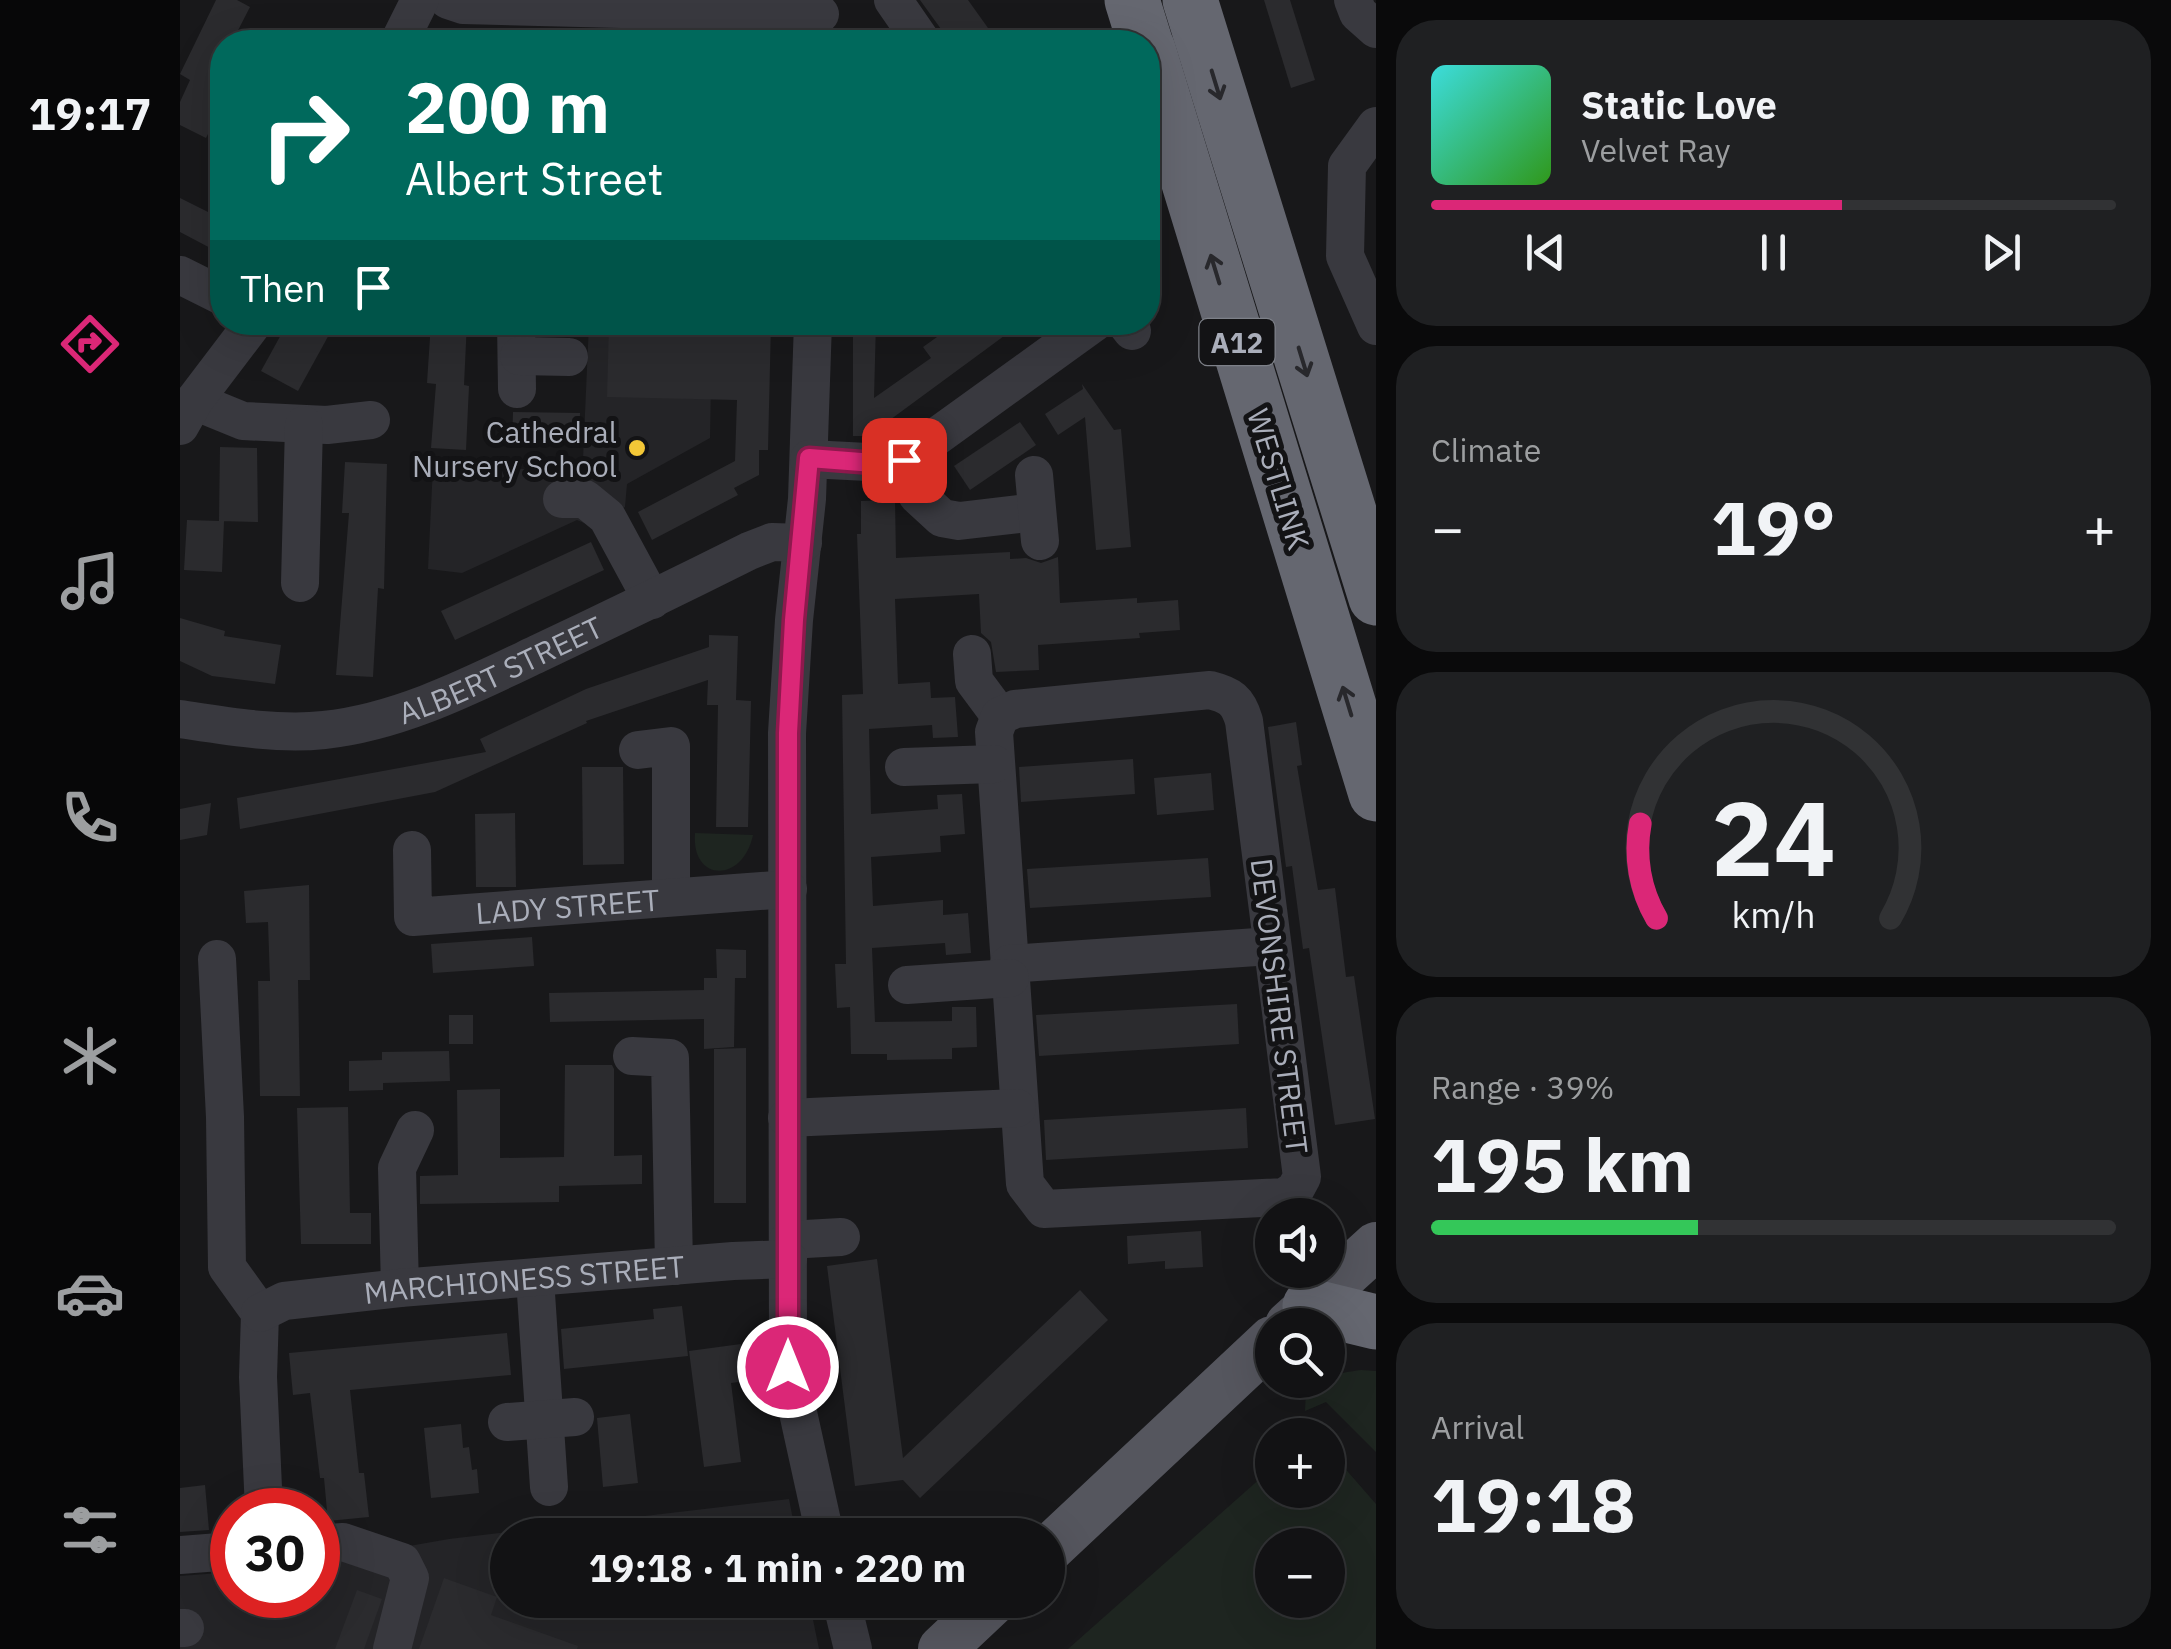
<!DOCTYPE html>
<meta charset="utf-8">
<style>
body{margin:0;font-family:"IBM Plex Sans",sans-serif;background:#1f2022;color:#f1f3f6;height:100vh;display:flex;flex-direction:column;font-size:38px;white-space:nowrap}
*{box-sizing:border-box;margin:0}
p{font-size:32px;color:#9c9ea0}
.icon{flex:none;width:55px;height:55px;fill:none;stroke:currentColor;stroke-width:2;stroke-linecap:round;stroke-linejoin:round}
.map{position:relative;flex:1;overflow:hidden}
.sheet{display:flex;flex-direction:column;gap:20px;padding:20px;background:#0a0a0b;width:795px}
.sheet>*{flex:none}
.hud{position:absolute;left:30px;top:30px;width:950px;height:305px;border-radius:40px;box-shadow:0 10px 40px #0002,0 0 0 2px #313234;background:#00695c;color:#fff;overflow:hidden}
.controls{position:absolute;left:1075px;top:1198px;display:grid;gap:20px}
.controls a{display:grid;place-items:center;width:90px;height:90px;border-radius:50%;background:#121214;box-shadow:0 10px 40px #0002,0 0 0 2px #313234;font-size:50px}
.speed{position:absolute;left:30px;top:1488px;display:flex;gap:20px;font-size:50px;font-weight:700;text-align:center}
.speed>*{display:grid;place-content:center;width:130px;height:130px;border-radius:50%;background:#121214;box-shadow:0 10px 40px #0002,0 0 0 2px #313234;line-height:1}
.speed .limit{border:15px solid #d22;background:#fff;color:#111}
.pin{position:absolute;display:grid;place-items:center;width:85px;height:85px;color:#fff;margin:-42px;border-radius:20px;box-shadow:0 5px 15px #0006}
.me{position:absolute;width:110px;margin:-55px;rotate:0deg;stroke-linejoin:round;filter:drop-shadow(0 0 8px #0008)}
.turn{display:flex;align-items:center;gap:35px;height:210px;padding:0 30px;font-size:45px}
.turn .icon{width:130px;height:130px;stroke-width:2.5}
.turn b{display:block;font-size:70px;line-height:85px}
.then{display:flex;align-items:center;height:95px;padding:0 30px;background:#0003;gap:20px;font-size:38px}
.big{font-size:75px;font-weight:800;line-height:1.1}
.sheet .card{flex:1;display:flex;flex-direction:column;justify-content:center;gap:15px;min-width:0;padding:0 35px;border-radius:40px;background:#1f2022}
.sheet .dial{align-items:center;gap:0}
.dial svg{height:260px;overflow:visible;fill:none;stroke:#313234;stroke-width:7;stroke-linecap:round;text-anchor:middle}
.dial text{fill:#f1f3f6;stroke:none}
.song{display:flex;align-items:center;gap:30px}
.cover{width:120px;height:120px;border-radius:15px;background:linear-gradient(135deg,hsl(180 70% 55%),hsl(110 70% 35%))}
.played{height:10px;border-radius:5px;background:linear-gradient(90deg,#db2777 60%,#313234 60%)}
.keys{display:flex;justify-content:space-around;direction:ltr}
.heat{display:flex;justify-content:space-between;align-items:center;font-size:55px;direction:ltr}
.charge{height:15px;border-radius:8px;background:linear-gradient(90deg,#34c759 39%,#313234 0)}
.trip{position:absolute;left:310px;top:1518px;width:575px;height:100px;border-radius:50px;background:#121214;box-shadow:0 10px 40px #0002,0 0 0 2px #313234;font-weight:800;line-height:100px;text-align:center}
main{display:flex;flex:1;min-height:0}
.menu{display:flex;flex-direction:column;width:180px;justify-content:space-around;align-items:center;background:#070708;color:#9c9ea0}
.menu .icon{width:70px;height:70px}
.menu .selected{color:#db2777}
.menu b{font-size:45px;color:#f1f3f6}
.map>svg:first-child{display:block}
</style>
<main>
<nav class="menu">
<b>19:17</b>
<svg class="icon selected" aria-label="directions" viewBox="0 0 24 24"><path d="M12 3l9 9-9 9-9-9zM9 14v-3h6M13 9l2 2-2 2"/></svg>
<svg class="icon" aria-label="music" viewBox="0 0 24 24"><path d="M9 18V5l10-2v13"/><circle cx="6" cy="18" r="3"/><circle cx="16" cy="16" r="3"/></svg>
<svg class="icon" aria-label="phone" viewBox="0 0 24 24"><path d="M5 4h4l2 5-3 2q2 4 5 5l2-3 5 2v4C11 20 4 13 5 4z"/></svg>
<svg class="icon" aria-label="climate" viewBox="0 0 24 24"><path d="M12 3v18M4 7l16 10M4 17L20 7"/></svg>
<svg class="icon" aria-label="car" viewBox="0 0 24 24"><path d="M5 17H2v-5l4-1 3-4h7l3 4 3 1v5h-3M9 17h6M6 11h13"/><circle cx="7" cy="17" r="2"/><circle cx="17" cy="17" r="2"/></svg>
<svg class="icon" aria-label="filters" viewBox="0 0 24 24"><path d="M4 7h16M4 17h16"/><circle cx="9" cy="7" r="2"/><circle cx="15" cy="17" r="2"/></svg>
</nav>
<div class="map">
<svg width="1196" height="1649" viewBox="0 0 1196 1649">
<rect width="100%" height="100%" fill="#18181a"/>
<g fill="#242427">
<polygon points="409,323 532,323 530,438 447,484 445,507 411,526 397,520 282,573 248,569 253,466 379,470 403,459"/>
<polygon points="609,1499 616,1535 328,1535 328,1600 629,1600 639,1649 0,1649 0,1576 52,1572 52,1595 138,1595 138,1562 269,1539"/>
</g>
<g fill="#1e2520" fill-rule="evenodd">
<path d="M515,833L573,835C563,883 511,883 515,833Z"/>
<path d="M1181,1370L1196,1371V1452L1146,1402L1125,1411L1126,1392C1143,1377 1158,1373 1181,1370Z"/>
<path d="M1148,1449L1196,1504V1649H888L1092,1468V1490H1148ZM1148,1545V1600H1092V1545Z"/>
</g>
<g fill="#2b2b2e">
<polygon points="36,0 57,0 70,7 52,42 42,42 42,106 26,138 0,125 0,102 10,80 0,74"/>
<polygon points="740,0 788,0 818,42 764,42 761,29"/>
<polygon points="1084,0 1110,0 1135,80 1111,88"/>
<polygon points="0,198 42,219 42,236 36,251 0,232"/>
<polygon points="108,322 156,322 118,391 81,371"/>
<polygon points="251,322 287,322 284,385 289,386 286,450 251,448 256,384 247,383"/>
<polygon points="429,322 591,322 588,450 579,450 579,475 554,488 558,495 472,540 458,512 555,461 557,400 427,397"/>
<polygon points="673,322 696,322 694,398 751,358 743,347 778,322 843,322 688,436 673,436"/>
<polygon points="902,384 934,430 941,429 951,547 916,550 905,417 878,435 865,414 903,389"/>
<polygon points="333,412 400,413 399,445 332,444"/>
<polygon points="840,422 856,445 790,490 774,466"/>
<polygon points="40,447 77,448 78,522 41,521 44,521 42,572 4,570 7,520 39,521"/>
<polygon points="165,462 207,464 204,589 198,588 193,677 156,675 169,513 162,513"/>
<polygon points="715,500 716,558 830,552 830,559 846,558 861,563 878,557 880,603 957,598 957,603 998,600 1000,630 959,633 960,638 858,645 859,670 816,672 811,642 801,633 799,594 715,599 718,684 750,682 751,698 775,697 778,737 753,738 752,725 689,729 691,814 758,809 757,795 782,794 785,834 760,836 761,852 691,857 693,906 763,900 763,915 788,913 791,953 766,955 765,943 692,948 695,1022 772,1021 772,1007 796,1007 797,1047 772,1048 772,1059 707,1060 707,1054 671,1054 670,1007 657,1008 655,964 666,964 662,695 683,694 677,534 681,534 681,501"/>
<polygon points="411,542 424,570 275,640 261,611"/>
<polygon points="0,618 45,631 44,636 101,645 95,684 32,676 0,661"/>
<polygon points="529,635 558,636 556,700 571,701 568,827 536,827 538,705 527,705 528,680 406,721 407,723 255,792 60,829 57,798 306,752 300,739 406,689 529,647"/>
<polygon points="1116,722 1122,765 1117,766 1138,890 1155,888 1166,977 1174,976 1195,1119 1155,1125 1129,948 1123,949 1112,866 1106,867 1088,727"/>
<polygon points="953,759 955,794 841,802 839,767"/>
<polygon points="402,767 443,767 444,864 403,865"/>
<polygon points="1031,773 1034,810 977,815 974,778"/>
<polygon points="31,803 27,835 0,840 0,809"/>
<polygon points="335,813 336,887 296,887 295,814"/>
<polygon points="1028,858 1031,897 850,908 847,869"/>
<polygon points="129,885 130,980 118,980 120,1096 80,1096 78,981 90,981 88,922 66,923 64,891"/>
<polygon points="352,937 354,966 253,973 251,944"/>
<polygon points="536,949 566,950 566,978 555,978 554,1047 524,1049 524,1019 370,1022 369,993 524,990 524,978 537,978"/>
<polygon points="1057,1004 1059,1044 859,1056 856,1015"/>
<rect x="269" y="1015" width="24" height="29"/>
<polygon points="566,1048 566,1203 534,1203 534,1049"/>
<polygon points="269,1051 270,1081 203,1083 203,1090 169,1091 169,1061 202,1060 202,1052"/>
<polygon points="385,1065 432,1065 434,1069 434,1156 462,1155 462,1184 379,1186 379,1202 240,1204 240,1176 278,1175 277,1090 320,1089 320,1158 384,1157"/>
<polygon points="168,1107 170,1213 191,1213 191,1244 121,1244 117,1108"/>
<polygon points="1066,1108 1068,1148 866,1160 864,1120"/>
<polygon points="1021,1231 1023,1267 985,1269 985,1261 948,1264 947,1236"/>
<polygon points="697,1259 723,1458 900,1290 928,1320 740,1498 723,1480 675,1486 647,1266"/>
<polygon points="502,1306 508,1356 384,1369 381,1329 474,1319 473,1309"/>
<polygon points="327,1333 331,1375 170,1390 179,1473 184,1473 189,1517 148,1521 144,1478 140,1478 130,1393 113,1395 109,1353"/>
<polygon points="561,1344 566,1381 551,1383 561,1462 524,1467 509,1351"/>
<polygon points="450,1414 458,1483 423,1487 417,1418"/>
<polygon points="281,1424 283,1448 289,1447 292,1470 297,1469 299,1493 251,1498 244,1428"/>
<polygon points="25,1485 29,1530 0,1532 0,1488"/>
<polygon points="264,1578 317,1597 311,1615 398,1646 397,1649 239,1649"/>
<polygon points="177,1590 202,1599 184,1649 155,1649"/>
</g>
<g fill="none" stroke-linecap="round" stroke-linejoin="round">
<g stroke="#39393f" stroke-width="38">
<polyline points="268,0 283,5 640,14"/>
<polyline points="713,0 742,42"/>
<polyline points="1173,0 1178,13 1196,29"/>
<polyline points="219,42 240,0"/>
<polyline points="1196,126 1167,166 1165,256 1196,326"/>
<polyline points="0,275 42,296"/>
<polyline points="336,322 337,389"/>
<polyline points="633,322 627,499 614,620 607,733 608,1367 645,1535"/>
<polyline points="945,322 952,331"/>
<polyline points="339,356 389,357"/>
<polyline points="14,401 63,421 147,425 191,420"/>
<polyline points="0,426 14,401 74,322"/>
<polyline points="629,459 707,463 724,460 915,322"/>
<polyline points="724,460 737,495 762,518 779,521 857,512"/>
<polyline points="854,475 860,541"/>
<polyline points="382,499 405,499 427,517 472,600"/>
<polyline points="120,583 124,425"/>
<polyline points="792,654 794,681 820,716"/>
<path d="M1030,690C1050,695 1058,700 1064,721L1122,1177L1115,1190L1104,1197L864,1209L845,1184L814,732L820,716L835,709Z"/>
<path id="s1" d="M0,719C46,726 97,735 144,730C219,722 290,686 357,654C429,620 499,586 569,551L592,542L623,543"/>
<polyline points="458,750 491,746 491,896"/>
<polyline points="724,767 814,764"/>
<path id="s2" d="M232,850L233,917L608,889"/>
<polyline points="37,959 45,1117 47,1267 80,1313 78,1377 84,1510"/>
<polyline points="829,964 1092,946"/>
<polyline points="727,985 830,978"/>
<polyline points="452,1056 490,1058 494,1266"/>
<polyline points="607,1118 837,1108"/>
<polyline points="608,1240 661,1237"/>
<polyline points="355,1279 369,1487"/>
<polyline points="220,1288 217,1168 235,1130"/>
<path id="s3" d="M80,1313L104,1301L220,1288L553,1261L608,1259"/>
<polyline points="327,1422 395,1417"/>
<polyline points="138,1544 163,1542 222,1562 230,1578 212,1649"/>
<polyline points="0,1555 52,1551"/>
<polyline points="448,1600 475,1600"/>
<polyline points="661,1600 673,1649"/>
<polyline points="0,1628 5,1628"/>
</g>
<g stroke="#55565e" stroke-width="48">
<polyline points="1109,1325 1196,1246"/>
<polyline points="868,1550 1092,1340"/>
<polyline points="762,1649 814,1600"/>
</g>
<g stroke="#656770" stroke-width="55">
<polyline points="952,0 965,42"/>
<polyline points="1010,0 1196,598"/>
<polyline points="968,49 1196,794"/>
<polyline points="1130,1306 1196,1322"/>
</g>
</g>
<defs><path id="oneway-shaft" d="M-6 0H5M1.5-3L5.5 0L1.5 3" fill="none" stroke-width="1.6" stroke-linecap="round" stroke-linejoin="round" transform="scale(2.5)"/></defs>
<g stroke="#28282c">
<use href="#oneway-shaft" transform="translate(1036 85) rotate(73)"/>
<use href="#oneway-shaft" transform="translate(1035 269) rotate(-107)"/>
<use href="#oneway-shaft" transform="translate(1123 362) rotate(73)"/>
<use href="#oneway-shaft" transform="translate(1167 701) rotate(-107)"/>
</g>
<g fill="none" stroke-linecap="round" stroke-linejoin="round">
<defs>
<polyline id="route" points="608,1367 608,733 614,620 629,458 707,464 724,460"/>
</defs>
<use href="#route" stroke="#8e194d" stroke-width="25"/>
<use href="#route" stroke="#db2777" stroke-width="18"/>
</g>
<circle fill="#f3c737" stroke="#131315" stroke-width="4" cx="457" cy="448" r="10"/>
<g text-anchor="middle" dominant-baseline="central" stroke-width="10" stroke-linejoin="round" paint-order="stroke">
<rect fill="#131315" stroke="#7d8088" stroke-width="2.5" x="1019.5" y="319" width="75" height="46" rx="8"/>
<g font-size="28" font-weight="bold" fill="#aaaeba">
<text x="1057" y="342">A12</text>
</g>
<g font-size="30" fill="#aaaeba" stroke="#131315" text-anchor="end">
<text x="437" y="431">Cathedral<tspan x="437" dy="34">Nursery School</tspan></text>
</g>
<g font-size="30" fill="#aaaeba" stroke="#131315">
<text transform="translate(1099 479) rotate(73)">WESTLINK</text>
<text stroke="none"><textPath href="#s1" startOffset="332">ALBERT STREET</textPath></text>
<text stroke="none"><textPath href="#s2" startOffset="222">LADY STREET</textPath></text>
<text transform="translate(1100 1006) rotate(83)">DEVONSHIRE STREET</text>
<text stroke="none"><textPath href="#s3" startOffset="268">MARCHIONESS STREET</textPath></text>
</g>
</g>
</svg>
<div class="controls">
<a><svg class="icon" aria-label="sound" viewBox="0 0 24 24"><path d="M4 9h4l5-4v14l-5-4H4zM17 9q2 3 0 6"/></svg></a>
<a><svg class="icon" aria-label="search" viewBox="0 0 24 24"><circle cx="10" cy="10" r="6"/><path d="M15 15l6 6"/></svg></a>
<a>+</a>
<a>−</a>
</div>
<div class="speed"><div class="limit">30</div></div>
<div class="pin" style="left:724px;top:460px;background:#d93025"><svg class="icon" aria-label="arrive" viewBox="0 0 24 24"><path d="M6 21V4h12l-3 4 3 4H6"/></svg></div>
<svg class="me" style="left:608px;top:1367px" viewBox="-20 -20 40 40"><circle r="17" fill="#db2777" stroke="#fff" stroke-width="3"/><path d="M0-11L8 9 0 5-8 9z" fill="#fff"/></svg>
<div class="trip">19:18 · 1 min · 220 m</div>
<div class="hud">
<div class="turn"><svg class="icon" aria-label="right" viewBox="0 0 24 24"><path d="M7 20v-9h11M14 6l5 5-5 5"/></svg><div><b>200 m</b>Albert Street</div></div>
<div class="then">Then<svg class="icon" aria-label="arrive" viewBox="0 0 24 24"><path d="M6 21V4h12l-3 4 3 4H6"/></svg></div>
</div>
</div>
<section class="sheet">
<div class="card">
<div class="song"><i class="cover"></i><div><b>Static Love</b><p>Velvet Ray</p></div></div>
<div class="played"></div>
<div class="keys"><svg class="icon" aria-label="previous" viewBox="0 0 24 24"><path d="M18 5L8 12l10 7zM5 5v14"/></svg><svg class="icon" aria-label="pause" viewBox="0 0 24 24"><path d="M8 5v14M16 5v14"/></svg><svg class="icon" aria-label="next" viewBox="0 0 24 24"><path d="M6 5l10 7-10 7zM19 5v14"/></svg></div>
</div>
<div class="card"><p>Climate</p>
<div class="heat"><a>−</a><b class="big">19°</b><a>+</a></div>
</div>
<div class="card dial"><svg viewBox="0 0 100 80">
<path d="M14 69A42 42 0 1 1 86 69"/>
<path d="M14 69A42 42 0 0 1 9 40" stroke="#db2777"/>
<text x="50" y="56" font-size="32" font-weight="700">24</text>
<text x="50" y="72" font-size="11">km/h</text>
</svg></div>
<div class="card"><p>Range · 39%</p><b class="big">195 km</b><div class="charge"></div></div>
<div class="card"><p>Arrival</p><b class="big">19:18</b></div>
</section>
</main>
